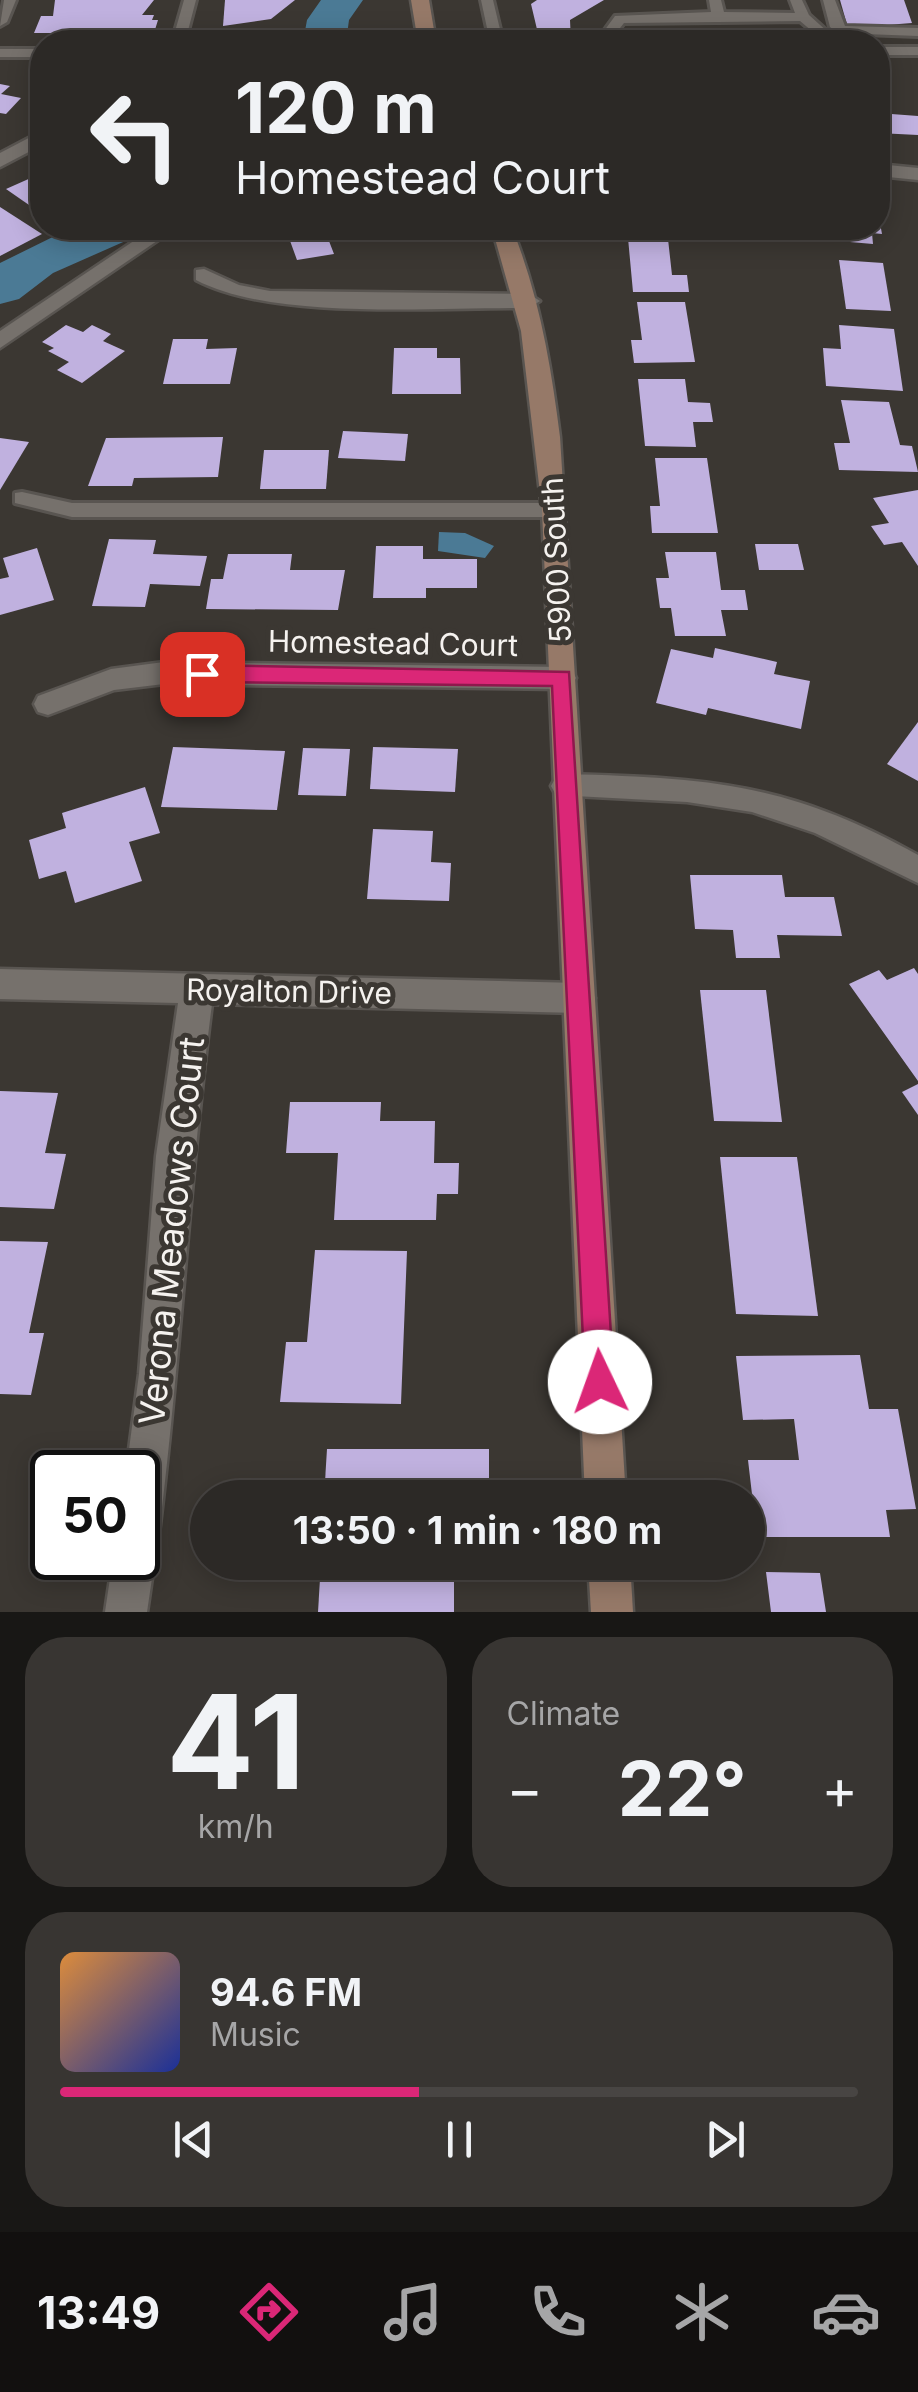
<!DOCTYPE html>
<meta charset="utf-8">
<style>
body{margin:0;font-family:Inter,sans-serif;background:#383532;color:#f1f3f6;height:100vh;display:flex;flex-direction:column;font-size:38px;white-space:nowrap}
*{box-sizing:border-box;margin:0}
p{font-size:32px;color:#a6a6a7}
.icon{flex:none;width:55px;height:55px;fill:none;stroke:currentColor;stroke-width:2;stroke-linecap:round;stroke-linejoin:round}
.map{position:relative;height:1612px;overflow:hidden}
.panel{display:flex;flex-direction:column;gap:25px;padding:25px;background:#181715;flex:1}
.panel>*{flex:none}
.hud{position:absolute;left:30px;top:30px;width:860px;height:210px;border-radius:40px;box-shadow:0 5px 25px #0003,0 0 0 2px #484543;background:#2c2926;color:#f1f3f6;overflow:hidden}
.speed{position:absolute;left:30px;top:1450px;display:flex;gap:20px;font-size:50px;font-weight:700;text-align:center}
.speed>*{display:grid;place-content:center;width:130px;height:130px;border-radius:50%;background:#2c2926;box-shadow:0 5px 25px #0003,0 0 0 2px #484543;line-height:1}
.speed .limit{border:5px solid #111;border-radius:15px;background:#fff;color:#111}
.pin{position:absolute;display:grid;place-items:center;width:85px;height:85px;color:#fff;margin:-42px;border-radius:20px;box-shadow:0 5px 15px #0006}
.me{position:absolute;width:110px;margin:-55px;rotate:357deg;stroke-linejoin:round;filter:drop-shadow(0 0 8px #0008)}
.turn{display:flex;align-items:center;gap:35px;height:210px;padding:0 40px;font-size:45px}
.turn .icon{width:130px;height:130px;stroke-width:2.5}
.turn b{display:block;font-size:70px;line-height:85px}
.big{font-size:75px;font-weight:700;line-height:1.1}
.panel .card{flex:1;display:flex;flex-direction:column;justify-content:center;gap:15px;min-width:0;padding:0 35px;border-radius:40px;background:#383532}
.panel .dial{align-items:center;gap:0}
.dial b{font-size:130px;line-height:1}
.song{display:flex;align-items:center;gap:30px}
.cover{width:120px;height:120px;border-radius:15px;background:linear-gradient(135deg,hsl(30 70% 55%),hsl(230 70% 35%))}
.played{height:10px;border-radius:5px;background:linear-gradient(90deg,#db2777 45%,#484543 45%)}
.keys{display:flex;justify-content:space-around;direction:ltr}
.heat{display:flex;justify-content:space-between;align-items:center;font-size:55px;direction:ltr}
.panel .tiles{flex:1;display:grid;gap:25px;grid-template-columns:1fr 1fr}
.card:last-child{grid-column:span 2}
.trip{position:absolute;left:190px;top:1480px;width:575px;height:100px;border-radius:50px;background:#2c2926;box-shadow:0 5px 25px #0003,0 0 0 2px #484543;font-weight:700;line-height:100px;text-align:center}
.tab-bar{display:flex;height:160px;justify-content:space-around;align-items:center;background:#12100f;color:#a6a6a7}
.tab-bar .icon{width:70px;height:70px}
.tab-bar .current{color:#db2777}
.tab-bar b{font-size:45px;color:#f1f3f6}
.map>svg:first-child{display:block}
</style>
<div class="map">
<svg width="918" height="1612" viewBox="0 0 918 1612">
<rect width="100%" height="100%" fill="#3b3732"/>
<polygon fill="#4b7a95" points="439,532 465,533 494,546 485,558 438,551"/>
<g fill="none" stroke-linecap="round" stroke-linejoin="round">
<g fill="#4b7a95" fill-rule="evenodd">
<polygon points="321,0 363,0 349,20 346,42 303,42 307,20"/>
<polygon points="71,228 137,228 130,239 53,273 19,299 0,304 0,263"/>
</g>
</g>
<g fill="#c0b1df">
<polygon points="55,0 154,0 142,15 154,15 152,20 158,20 154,33 34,33 41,16 53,16"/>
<polygon points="225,0 295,0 271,19 223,26"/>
<polygon points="537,0 604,0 570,20 571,42 540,42 531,4"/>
<polygon points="840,0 904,0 912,23 848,28"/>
<polygon points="688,29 752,34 754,42 640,42 640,32 688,33"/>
<polygon points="755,34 800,35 802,42 756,42"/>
<polygon points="0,84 10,86 1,94 21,98 6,114 0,113"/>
<polygon points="878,113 918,116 918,135 878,133"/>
<polygon points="42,173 42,214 6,189"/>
<polygon points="0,207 42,234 0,256"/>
<polygon points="878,212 882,234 872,233 873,244 804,238 803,228 878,228"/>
<polygon points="263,228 324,228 334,254 297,260 289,238"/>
<polygon points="628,238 668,239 672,275 687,275 689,292 633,292"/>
<polygon points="839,260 883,263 891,311 846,309"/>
<polygon points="637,302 685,302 695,362 634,363 631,340 642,340"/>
<polygon points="66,325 83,332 92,325 111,334 103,341 125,351 82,383 57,370 69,362 48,351 54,348 42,342"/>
<polygon points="839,325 894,329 903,391 826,386 823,348 841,349"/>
<polygon points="173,339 208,339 206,349 237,348 230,384 163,384"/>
<polygon points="394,348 437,348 437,358 460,358 461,394 392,394"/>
<polygon points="638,379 685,379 688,402 710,403 713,422 693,422 696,447 645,446"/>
<polygon points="841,400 889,402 900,445 912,446 918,472 839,470 834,443 850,443"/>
<polygon points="343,431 408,434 405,461 338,458"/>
<polygon points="223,437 218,477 134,478 132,486 88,486 106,438"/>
<polygon points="0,438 29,442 0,490"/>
<polygon points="264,450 329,450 326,489 260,489"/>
<polygon points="655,458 707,458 718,533 652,533 650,506 660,506"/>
<polygon points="918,490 918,566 902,542 884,545 871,526 889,523 873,498"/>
<polygon points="109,539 156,540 153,554 207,556 200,586 150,584 145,607 92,606"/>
<polygon points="755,544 798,544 804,570 759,570"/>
<polygon points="376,546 423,546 423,559 477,559 477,588 426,588 426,598 373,598"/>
<polygon points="37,548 54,600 0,615 0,579 9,577 3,558"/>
<polygon points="665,552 716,552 721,590 745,590 748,610 721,610 726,636 675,636 671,608 660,608 656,578 669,578"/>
<polygon points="228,554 292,554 290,570 345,570 338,610 206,609 211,579 223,579"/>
<polygon points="715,648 777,662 774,674 810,681 801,729 708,708 706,715 656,703 671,649 713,658"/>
<polygon points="918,722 918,781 887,764"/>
<polygon points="173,747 285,751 277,810 161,807"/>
<polygon points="373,747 458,749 455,792 370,789"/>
<polygon points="303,748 350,749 346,796 298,795"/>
<polygon points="145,787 160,833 129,842 142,881 75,903 66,871 39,879 29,840 66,828 62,813"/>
<polygon points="373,829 433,831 431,862 451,863 449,901 367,899"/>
<polygon points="690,875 782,875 785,897 834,897 842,936 777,935 780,958 736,958 733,930 695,929"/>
<polygon points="914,968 918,974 918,1081 849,984 879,970 887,980"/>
<polygon points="700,990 766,990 782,1122 714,1121"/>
<polygon points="918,1084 918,1115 902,1092"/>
<polygon points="0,1091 58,1093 45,1153 66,1154 54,1209 0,1207"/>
<polygon points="290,1102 381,1102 380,1121 435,1121 434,1163 459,1163 458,1194 437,1194 436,1220 334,1220 338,1153 286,1153"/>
<polygon points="720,1157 797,1157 818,1316 736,1314"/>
<polygon points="0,1241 48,1242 29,1333 44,1333 31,1395 0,1394"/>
<polygon points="315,1250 407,1251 401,1404 280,1402 286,1342 307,1342"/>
<polygon points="860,1355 869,1409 898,1409 916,1509 886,1510 890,1537 757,1537 748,1460 799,1460 794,1419 743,1420 736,1356"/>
<polygon points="327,1449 489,1449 489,1498 324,1498"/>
<polygon points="321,1562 454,1562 454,1612 318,1612"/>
<polygon points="766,1572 820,1573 826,1612 771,1612"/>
</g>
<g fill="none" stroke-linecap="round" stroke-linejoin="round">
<defs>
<g id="lane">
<polygon points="4,0 16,0 7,22 0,26"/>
<polygon points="184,0 196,0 185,42 172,42"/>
<polygon points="481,0 493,0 503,42 490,42"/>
<polygon points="709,0 721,0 724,12 795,13 790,0 802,0 809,15 839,42 825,42 800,21 624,23 609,42 596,42 615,16 711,12"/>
<polygon points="823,0 835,0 845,26 918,28 918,36 838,33 830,27"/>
<rect x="878" y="47" width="40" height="8"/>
<rect x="0" y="49" width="42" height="8"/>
<polygon points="22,492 72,503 555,503 564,510 555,517 72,517 15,503 15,493"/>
</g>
<g id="street">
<polygon points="42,131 42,145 0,167 0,153"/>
<polygon points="878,164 918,168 918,180 878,176"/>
<polygon points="153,228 176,228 0,348 0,331"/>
<path d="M204,269L239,285L270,291L529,294L540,301L529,308C437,307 274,321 196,280V270Z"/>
<polygon points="164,662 562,667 572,670 576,678 572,686 562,689 164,684 114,690 48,715 38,712 34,704 38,696 111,669"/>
<path d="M566,774C709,778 789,783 918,855V883L815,833L752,812L687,802L556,795L551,786L556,777Z"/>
<path d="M0,969L578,983L590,987L595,998L590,1009L578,1013L212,1004C189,1180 181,1357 159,1533L151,1548L155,1558L147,1612H105L113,1558H138V1472H126L139,1374L156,1156L178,1003L0,999Z"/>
</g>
<g id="secondary">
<polygon points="411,0 429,0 436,42 418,42"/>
<path d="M492,228H512C539,295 551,365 560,437L626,1498H585L542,510L521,331Z"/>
<polygon points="588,1562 630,1562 633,1612 591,1612"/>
</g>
</defs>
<use href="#lane" stroke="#595551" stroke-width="6"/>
<use href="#street" stroke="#595551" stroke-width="5"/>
<use href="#secondary" stroke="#595551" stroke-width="5"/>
<use href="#lane" fill="#76716c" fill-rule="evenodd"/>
<use href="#street" fill="#76716c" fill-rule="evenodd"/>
<use href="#secondary" fill="#967968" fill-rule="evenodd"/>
</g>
<polygon fill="#db2777" stroke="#8e194d" stroke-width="2.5" points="202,665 569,672 614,1382 610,1392 600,1397 589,1392 585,1382 552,686 202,682 192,674"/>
<g text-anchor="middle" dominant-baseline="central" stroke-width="10" stroke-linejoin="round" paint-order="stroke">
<g font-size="30" fill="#f5f2ef" stroke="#3b3732">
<text transform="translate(556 560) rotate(-93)">5900 South</text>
<text transform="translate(393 643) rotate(1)">Homestead Court</text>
<text transform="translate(289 991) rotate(1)">Royalton Drive</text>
</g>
<g font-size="35" fill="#f5f2ef" stroke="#3b3732">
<text transform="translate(171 1231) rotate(-84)">Verona Meadows Court</text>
</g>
</g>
</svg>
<div class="speed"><div class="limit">50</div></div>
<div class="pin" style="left:202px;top:674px;background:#d93025"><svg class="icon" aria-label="arrive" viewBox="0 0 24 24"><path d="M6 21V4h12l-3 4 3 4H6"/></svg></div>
<svg class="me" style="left:600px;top:1382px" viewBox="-20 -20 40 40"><circle r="19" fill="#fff"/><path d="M0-13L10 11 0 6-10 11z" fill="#db2777"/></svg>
<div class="trip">13:50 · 1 min · 180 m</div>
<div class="hud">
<div class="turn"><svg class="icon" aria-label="left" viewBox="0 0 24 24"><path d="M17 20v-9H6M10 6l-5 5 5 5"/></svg><div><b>120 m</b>Homestead Court</div></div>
</div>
</div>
<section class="panel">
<div class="tiles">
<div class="card dial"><b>41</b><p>km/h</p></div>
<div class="card"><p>Climate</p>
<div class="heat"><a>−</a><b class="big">22°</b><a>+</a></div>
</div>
<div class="card">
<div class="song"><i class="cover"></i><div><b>94.6 FM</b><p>Music</p></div></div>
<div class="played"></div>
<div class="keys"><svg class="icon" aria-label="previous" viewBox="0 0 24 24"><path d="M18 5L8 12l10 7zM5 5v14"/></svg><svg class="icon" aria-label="pause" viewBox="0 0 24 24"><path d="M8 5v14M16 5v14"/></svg><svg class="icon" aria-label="next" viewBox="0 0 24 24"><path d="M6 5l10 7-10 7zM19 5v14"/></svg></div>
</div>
</div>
</section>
<nav class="tab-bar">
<b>13:49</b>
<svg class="icon current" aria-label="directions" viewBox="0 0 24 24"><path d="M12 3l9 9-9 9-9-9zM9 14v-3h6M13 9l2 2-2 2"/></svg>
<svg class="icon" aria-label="music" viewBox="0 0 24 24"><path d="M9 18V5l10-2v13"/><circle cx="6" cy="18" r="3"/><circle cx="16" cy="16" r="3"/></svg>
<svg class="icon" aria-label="phone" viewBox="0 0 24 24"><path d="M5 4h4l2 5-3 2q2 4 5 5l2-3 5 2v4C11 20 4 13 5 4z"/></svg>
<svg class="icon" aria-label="climate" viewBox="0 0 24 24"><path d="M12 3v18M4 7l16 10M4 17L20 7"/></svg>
<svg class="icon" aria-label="car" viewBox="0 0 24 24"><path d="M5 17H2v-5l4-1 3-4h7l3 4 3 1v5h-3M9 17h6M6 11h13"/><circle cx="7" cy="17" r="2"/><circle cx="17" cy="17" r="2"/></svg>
</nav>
